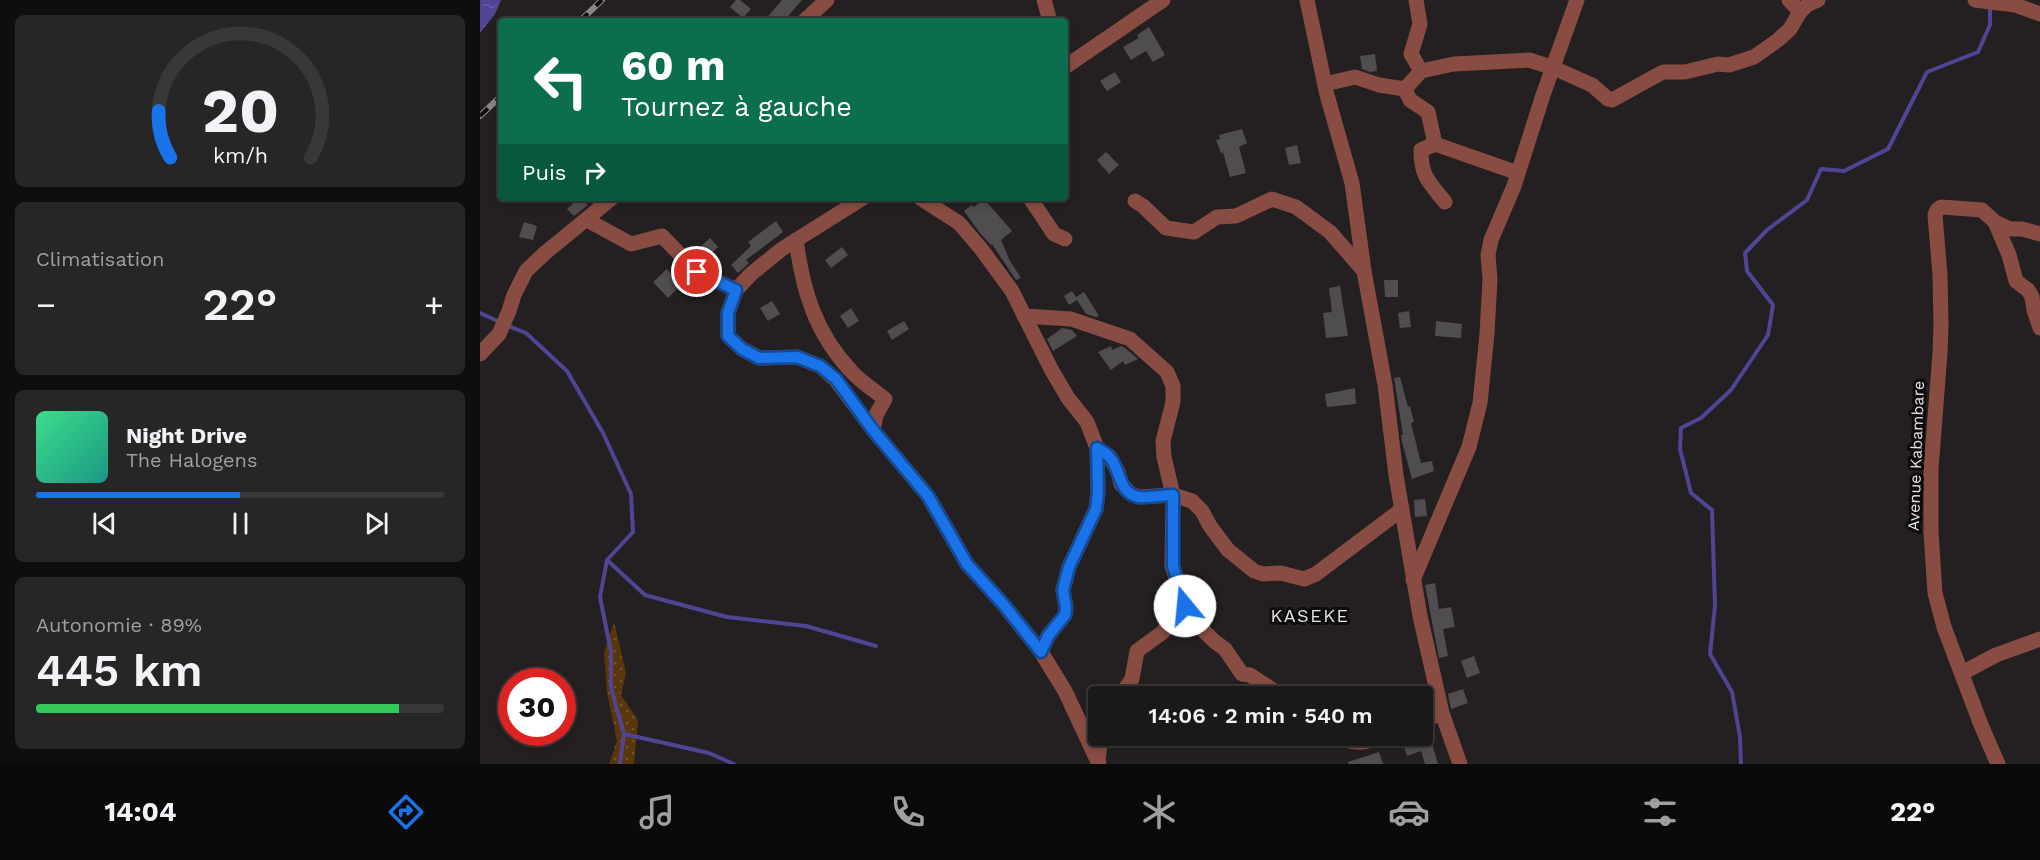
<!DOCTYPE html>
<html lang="fr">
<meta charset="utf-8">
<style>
body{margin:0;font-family:"Work Sans",sans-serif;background:#282526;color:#f1f3f6;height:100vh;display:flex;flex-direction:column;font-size:22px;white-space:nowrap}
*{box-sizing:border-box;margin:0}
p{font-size:20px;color:#a0a0a2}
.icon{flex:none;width:33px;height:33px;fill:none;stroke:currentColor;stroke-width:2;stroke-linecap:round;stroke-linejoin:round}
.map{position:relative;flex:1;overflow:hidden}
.drawer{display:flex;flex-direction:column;gap:15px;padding:15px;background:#0f0d0e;width:480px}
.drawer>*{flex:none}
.top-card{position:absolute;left:18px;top:18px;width:570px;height:183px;border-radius:6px;box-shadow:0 3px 9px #0003,0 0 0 2px #393738;background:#0b6e4f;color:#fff;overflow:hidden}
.speed{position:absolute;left:18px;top:668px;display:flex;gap:12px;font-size:30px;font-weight:700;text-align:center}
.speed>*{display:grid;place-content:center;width:78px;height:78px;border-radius:50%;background:#1b1819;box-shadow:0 3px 9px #0003,0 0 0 2px #393738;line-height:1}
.speed .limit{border:9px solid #d22;background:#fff;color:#111}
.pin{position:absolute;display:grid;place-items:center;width:51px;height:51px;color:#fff;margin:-26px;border:3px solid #fff;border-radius:50%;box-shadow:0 2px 6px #0007}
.me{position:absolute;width:66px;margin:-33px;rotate:343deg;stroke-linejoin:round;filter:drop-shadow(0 0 4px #0008)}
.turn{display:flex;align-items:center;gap:21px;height:126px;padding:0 24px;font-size:27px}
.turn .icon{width:78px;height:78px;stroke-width:2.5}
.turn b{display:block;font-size:42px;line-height:51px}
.then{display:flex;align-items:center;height:57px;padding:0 24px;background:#0003;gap:12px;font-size:22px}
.big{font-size:45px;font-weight:600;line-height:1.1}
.drawer .card{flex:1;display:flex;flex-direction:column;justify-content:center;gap:9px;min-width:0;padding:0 21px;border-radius:9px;background:#282526}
.drawer .dial{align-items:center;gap:0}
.dial svg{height:156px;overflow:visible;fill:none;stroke:#393738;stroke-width:7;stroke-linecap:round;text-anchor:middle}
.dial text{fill:#f1f3f6;stroke:none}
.song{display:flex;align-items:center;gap:18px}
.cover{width:72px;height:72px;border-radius:9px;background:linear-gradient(135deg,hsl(150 70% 55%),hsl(170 70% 35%))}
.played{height:6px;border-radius:3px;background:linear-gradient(90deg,#1a73e8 50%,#393738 50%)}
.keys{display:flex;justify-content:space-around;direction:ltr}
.heat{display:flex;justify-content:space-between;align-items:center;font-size:33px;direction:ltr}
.charge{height:9px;border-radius:4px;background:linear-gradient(90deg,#34c759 89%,#393738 0)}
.trip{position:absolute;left:608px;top:686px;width:345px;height:60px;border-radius:6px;background:#1b1819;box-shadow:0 3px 9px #0003,0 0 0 2px #393738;font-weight:600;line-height:60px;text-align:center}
.dock{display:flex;height:96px;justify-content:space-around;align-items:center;background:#0b0a0a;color:#a0a0a2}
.dock .icon{width:42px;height:42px}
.dock .on{color:#1a73e8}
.dock b{font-size:27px;color:#f1f3f6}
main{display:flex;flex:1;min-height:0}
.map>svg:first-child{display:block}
</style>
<main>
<section class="drawer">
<div class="card dial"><svg viewBox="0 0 100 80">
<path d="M14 69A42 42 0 1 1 86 69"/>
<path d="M14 69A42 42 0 0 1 8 45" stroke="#1a73e8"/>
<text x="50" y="56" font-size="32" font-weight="700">20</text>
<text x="50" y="72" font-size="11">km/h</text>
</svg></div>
<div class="card"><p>Climatisation</p>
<div class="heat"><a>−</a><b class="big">22°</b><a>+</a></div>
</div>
<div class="card">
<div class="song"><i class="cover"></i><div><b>Night Drive</b><p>The Halogens</p></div></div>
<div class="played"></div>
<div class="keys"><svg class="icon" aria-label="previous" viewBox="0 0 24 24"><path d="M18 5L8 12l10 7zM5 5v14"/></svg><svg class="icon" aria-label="pause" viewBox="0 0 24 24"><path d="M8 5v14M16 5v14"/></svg><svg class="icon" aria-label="next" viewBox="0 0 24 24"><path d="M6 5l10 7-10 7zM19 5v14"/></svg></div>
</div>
<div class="card"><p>Autonomie · 89%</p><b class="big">445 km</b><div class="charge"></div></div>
</section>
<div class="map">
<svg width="1560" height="764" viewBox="0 0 1560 764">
<defs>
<pattern id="grass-dots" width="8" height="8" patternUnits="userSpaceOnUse" patternTransform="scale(1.5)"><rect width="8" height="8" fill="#5a360b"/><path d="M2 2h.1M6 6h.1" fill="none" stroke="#72532e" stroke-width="1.8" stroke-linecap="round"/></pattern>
<pattern id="water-ripples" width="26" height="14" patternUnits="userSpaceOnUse" patternTransform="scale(1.5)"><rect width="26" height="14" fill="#504595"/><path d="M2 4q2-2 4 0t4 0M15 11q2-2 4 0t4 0" fill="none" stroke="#6960a4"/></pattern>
</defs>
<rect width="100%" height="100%" fill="#242021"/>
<polygon fill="url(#grass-dots)" points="134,622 146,673 141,695 158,720 154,764 129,764 137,741 127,692 124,653"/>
<polygon fill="url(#water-ripples)" points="0,0 21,0 15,14 0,33"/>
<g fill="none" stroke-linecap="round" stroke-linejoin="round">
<g stroke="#504595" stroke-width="4">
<polyline points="0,313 20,322"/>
<polyline points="26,325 46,333 87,371 123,433 151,494 153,532 127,560 120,597 131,652 131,688 144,734 140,764"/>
<polyline points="127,560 165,595 247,617 326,626 396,646"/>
<polyline points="144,734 229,753 254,764"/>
<polyline points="1261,764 1260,737 1252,692 1230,654 1235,606 1232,510 1211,493 1200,449 1201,428 1221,418 1251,390 1288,335 1293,305 1267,271 1265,253 1287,230 1327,200 1341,169 1364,171 1408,149 1447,72 1498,52 1510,25 1510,6"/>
</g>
</g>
<g fill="#504d50">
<polygon points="256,0 260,0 271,9 263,18 250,7"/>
<polygon points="302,0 322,0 304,21 284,21"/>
<polygon points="669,27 685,55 673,62 666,51 651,60 643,47 659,38 657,35"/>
<polygon points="895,54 897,71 890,72 882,69 880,56"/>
<polygon points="635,72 641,82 627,91 620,81"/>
<polygon points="762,129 767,143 759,147 766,173 750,177 743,152 741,153 736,140 740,139 739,135"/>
<polygon points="817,145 821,163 809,165 805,148"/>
<polygon points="626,152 639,165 629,174 617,160"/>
<polygon points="99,198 108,205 94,216 87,209"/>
<polygon points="504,199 532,231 521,240 530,261 541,278 536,280 512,244 511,245 500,233 484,211 492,205 494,207"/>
<polygon points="296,221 303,232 266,260 269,263 258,273 251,265 271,246 268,242"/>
<polygon points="44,222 57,226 53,240 39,237"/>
<polygon points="230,238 238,247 226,259 217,250"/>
<polygon points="362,247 368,255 351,268 345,260"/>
<polygon points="187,269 201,285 188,298 173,282"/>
<polygon points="904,280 918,280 918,297 905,297"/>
<polygon points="860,286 868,336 846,338 843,313 852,312 849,288"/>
<polygon points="592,291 596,297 604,292 619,316 616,317 606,314 597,300 589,305 584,296"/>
<polygon points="292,301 300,314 288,321 280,308"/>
<polygon points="371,308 379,321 368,328 360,316"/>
<polygon points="929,311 931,327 920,328 918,313"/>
<polygon points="424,321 429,329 412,340 407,331"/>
<polygon points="956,321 982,324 981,338 955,336"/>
<polygon points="582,328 592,330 597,336 573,351 567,339"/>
<polygon points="631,346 632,350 641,346 645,348 658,359 645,365 643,361 631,370 618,352"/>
<polygon points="920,377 928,407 930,406 934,422 931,423 941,463 952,461 954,471 932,479 922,442 921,435 923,435 914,378"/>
<polygon points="875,388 876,404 847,407 845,394"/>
<polygon points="945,499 947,516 935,517 934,500"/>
<polygon points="955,583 959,609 971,607 975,627 963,629 968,656 959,658 945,585"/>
<polygon points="994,656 1000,673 987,678 981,661"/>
<polygon points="983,689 988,703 971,709 968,694"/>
<polygon points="949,733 958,764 945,764 941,751 927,756 922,741"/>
<polygon points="899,752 903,764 868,764 868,762"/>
</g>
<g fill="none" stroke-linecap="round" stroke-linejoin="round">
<g stroke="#894c42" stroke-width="15">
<polyline points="564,0 570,21"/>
<polyline points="827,0 847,95 872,183 884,271 905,385 916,475 940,616 962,713 980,764"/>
<polyline points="936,0 940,24 931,54 941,71"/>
<polyline points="1309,0 1320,12"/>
<polyline points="1495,0 1535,5 1560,14"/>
<polyline points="324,21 347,0"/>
<polyline points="585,67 683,0"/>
<polyline points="845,84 875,77 899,85 925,89 941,71 974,64 1049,60 1074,68 1105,82 1112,85 1128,99 1132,100 1183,72 1205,72 1238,64 1249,65 1274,57 1298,40 1310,29 1320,12 1327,5 1338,0"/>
<polyline points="925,89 930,100 948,112 955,144"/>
<polyline points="383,198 302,249 271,274 256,290 248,313 248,336 262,349 279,358 317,357 340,366 355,379 393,430 448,496 487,564 524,605 561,652 585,691 619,764"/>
<polyline points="440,198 479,223 502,250 532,291 571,369 588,398 607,422 617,448 618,492 616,509 589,567 583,590 586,608 585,615 568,636 561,652"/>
<polyline points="550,198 574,234 585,239"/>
<polyline points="655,201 663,206 686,228 714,232 737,217 756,216 792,199 816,207 850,232 884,271"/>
<path d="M965,202C949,182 941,177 941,150L955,144L1038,173"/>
<polyline points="107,220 151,244 182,236 217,272 256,290"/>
<polyline points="1515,222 1529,255 1536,281 1548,290 1552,297 1554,310 1560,328"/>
<path d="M316,240C323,291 335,333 372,372C381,382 394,390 405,399L396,415L393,430"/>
<polyline points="544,316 591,319 650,339 687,372 693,386 693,402 683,441 684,457 693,495 692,566 705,605 723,630 734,641 745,649 762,674 770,675 802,696"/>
<polyline points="0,354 19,334 29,311 34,295 46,271 65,253 132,198"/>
<polyline points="617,448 630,457 638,472 641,484 651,494 659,497 693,495 712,501 722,511 730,526 748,550 774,571 783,574 801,573 824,579 836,574 921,510"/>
<polyline points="933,580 989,447 1000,403 1007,334 1010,279 1008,255 1011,240 1034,186 1063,95 1097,0"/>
<polyline points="1482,673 1516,655 1560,639"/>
<polyline points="640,696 652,679 657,651 683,632 696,609 705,605"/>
<polyline points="942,721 962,713"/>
<path d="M860,735C875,748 890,741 907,735"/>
<polyline points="618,760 621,735"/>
<polyline points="1518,764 1501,725 1464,627 1455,593 1451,532 1451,469 1460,353 1461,325 1460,275 1455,215 1457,210 1461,207 1502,210 1515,222 1530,229 1542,229 1560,234"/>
</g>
<defs>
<g id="rail">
<polyline points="100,21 122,0"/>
<polyline points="0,116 21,96"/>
</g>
</defs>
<use href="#rail" stroke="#888586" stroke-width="6"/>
<use href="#rail" stroke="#0c0a0a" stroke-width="4" stroke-dasharray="11" stroke-linecap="butt"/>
</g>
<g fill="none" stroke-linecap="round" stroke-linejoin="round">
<defs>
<path id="route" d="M217,272L256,290L248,313V336L262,349L279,358L317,357L340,366L356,379L393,430L448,496L487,564L524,605L561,652L568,636L585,615L586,608L583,590L589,567L616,509L618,492L617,448C623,451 628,454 632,460C640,472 640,494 659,497C669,498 682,495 693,495V566L705,606"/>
</defs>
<use href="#route" stroke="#114b97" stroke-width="15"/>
<use href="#route" stroke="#1a73e8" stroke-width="10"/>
</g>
<g text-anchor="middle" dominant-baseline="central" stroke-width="6" stroke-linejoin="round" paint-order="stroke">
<g font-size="16" fill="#e6e3e4" stroke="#0c0a0a">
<text transform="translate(1436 456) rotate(-88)">Avenue Kabambare</text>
</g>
<g font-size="18" letter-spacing="1.5" fill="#e6e3e4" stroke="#0c0a0a">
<text x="830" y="615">KASEKE</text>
</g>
</g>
</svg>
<div class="speed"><div class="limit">30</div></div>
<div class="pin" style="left:217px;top:272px;background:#d93025"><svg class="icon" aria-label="arrive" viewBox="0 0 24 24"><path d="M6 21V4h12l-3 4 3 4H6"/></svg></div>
<svg class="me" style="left:705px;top:606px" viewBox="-20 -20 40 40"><circle r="19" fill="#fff"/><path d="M0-13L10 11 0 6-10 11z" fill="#1a73e8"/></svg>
<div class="trip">14:06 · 2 min · 540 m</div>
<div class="top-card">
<div class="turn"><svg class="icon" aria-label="left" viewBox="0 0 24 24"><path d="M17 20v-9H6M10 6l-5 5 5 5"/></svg><div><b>60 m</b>Tournez à gauche</div></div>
<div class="then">Puis<svg class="icon" aria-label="right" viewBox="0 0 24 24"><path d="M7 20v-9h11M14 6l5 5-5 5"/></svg></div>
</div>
</div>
</main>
<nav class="dock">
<b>14:04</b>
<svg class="icon on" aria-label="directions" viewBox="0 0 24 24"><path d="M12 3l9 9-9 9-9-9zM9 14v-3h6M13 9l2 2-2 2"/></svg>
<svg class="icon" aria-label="music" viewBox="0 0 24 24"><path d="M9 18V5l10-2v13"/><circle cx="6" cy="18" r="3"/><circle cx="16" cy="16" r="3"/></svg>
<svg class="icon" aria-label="phone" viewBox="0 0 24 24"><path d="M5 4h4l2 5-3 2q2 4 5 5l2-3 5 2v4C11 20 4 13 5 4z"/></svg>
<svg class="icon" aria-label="climate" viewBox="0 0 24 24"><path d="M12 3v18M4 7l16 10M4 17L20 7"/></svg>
<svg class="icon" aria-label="car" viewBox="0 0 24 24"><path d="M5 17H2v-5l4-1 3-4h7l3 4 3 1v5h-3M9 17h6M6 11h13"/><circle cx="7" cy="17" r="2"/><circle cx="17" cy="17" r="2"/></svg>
<svg class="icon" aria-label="filters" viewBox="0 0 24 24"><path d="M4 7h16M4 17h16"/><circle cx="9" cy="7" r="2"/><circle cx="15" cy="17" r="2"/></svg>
<b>22°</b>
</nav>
